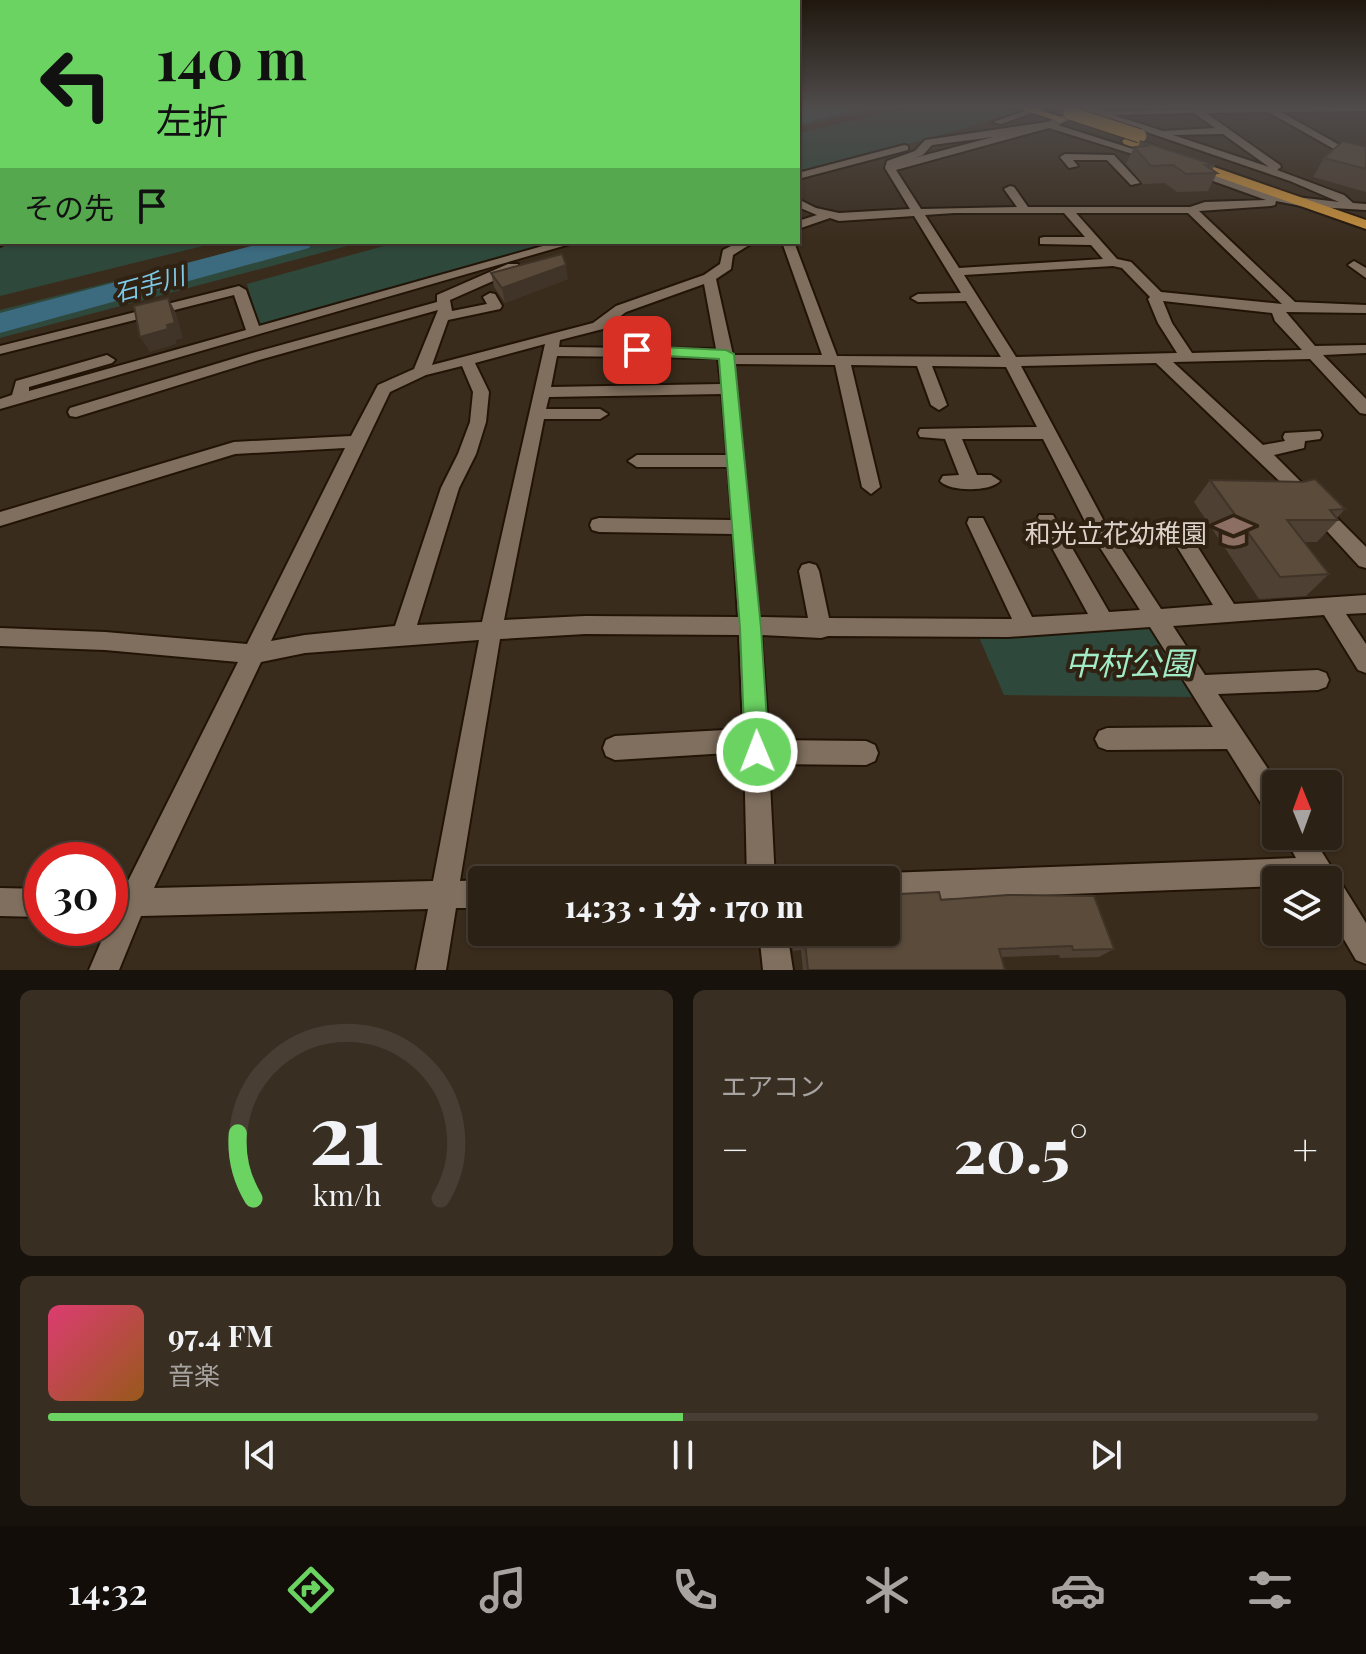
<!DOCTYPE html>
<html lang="ja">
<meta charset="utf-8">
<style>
body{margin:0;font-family:"Playfair Display","Noto Sans JP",serif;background:#382e22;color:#f1f3f6;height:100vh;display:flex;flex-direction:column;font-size:30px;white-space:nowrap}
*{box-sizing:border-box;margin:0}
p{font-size:26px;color:#a6a3a0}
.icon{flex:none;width:44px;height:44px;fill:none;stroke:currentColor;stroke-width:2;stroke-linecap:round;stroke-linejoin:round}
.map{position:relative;height:970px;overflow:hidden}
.sheet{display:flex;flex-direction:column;gap:20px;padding:20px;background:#18120c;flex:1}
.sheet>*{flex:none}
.hud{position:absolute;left:0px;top:0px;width:800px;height:244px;box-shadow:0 2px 6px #0004,0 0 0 2px #483e34;background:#6bd362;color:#111;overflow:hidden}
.needle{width:52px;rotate:359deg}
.controls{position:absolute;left:1262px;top:770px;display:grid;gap:16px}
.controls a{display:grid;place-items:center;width:80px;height:80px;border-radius:8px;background:#2c2115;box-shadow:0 2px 6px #0004,0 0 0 2px #483e34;font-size:40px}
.speed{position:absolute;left:24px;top:842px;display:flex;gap:16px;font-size:40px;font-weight:700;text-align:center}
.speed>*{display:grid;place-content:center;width:104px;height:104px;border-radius:50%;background:#2c2115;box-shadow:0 2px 6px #0004,0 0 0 2px #483e34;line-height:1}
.speed .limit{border:12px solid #d22;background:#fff;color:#111}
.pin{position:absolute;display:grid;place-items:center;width:68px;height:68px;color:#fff;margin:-34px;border-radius:16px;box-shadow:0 4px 12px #0006}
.me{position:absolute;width:88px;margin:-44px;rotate:359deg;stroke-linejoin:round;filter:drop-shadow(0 0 6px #0008)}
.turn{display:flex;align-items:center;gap:28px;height:168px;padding:0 24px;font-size:36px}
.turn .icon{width:104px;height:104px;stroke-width:2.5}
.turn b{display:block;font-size:56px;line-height:68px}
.then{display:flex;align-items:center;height:76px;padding:0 24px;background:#0003;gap:16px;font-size:30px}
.big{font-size:60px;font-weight:800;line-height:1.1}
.sheet .tile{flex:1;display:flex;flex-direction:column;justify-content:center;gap:12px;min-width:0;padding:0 28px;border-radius:12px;background:#382e22}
.sheet .dial{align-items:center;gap:0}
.dial svg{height:208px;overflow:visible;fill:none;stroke:#483e34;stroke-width:7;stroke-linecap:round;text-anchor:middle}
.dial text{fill:#f1f3f6;stroke:none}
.song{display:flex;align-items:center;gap:24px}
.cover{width:96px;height:96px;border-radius:12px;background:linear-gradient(135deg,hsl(340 70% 55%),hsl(30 70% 35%))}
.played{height:8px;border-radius:4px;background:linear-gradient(90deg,#6bd362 50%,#483e34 50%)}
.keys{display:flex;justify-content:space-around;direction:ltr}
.heat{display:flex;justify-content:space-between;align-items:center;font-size:44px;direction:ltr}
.sheet .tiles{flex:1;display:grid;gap:20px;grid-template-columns:1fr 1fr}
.tile:last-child{grid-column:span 2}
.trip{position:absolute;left:468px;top:866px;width:432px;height:80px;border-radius:8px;background:#2c2115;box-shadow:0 2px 6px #0004,0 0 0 2px #483e34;font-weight:800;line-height:80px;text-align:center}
.dock{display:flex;height:128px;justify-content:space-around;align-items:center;background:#120d08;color:#a6a3a0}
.dock .icon{width:56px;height:56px}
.dock .current{color:#6bd362}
.dock b{font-size:36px;color:#f1f3f6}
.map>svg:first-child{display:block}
</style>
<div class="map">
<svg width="1366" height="970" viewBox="0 0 1366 970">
<rect width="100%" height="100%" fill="#3a2c1c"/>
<g fill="#2f483c">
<polygon points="803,107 882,107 798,127 798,108"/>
<polygon points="916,107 1013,107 1009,109 1019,112 920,141 798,171 798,133"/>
<polygon points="14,242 219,242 0,296 0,246"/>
<polygon points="269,242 362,242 0,338 0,310"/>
<polygon points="398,242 560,242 260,327 247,284"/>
<polygon points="1149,623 1194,697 1004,695 978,635"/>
</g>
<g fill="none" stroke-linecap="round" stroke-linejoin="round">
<g fill="#3c6a7e" fill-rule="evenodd">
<polygon points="813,107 850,107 847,112 798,124 798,110"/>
<polygon points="266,242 313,242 309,248 0,333 0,313"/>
</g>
<defs>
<g id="minor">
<polygon points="1036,107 1049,107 1001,124 993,122"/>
<path d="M1085,107H1097L1096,109L1103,111L1366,107V111L1281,112L1366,160V167L1268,112L1206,113L1280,165L1281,167L1277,170L1344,195L1353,203L1366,204V210L1301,206L1276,201L1275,205L1271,206L1199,211L1295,302L1366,305V313L1286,312L1315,346L1366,345V353L1323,355L1366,399V414L1360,413L1310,359L1173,362L1263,445L1285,441L1283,437L1285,433L1320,431L1322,435L1320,439L1305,441L1304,448L1274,455L1366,547V568L1359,566L1293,494L1156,363L1021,366L1106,525L1161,609L1213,605L1171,537L1174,532H1188L1234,604L1366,595V613L1346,614L1366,644V673L1358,670L1324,615L1173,626L1205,675L1318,670L1326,673L1329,680L1326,687L1318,690L1218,694L1278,784L1276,817L1267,813L1227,749L1107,750L1099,747L1095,739L1099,731L1107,728L1213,727L1150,627L1008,637L828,636L821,638L761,635L769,740L866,741L875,745L878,753L875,761L866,765L769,764L775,880H747L744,752L615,760L606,756L603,748L606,740L615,736L743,729L739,635L585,634L500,639L460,881L482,880V908H456L446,970H416L428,909L141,916L119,970H89L107,928H110V889H124L238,662L105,650L0,646V628L105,632L247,644L345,448L235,454L0,526V512L234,442L351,436L378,385L414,369L438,310L259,360L76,417L70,416L68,412L70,408L249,354L437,302V295L508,264H518V270L450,300L452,311L487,304L483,297L490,293L495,294L502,306L500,309L448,320L432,365L593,323L616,306L704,275L720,264L723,250L739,242H754L733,255L731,269L716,279L733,355H822L782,242H794L837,356L1001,357L966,301L918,302L911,298L918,294L961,293L914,216L839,221L830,218L798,229V221L817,215L798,207V199L816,208L839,213L910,209L885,168L887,161L915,151L925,140L1047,122ZM1088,112L1290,181L1339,202L1271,194L1192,167L1187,170L1188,172L1266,200L1205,202L1190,207H1028L1014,187L1010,186L1004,189L1017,207L921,209L896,170L1049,128L1152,160L1161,158L1058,125ZM1194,113L1215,128L1163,131L1113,115ZM1223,134L1269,167L1173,135ZM993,137L914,158L923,155L932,145ZM954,213H1064L1085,237H1044L1040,238V244L1091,245L1103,259L959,268L925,215ZM1076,213H1188L1282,304L1161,292L1131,262L1117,259ZM1113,266L1122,268L1150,297L1148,299L1158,323L1177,353L1016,357L964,275ZM704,284L716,349L559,347L560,340L603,329L626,312ZM1163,301L1272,313L1275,321L1302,350L1192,353L1172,323ZM545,344L482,622L417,625L459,488L476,454L486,422L489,392L475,363ZM557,356L718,358L721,384L551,387ZM733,364L835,365L862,487L871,494L880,487L851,365L917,366L931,405L939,410L947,405L932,366L1006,367L1037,427L920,429L918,433L920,437L945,439L959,475L943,476L940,481C950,492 990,492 1000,481L991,475H977L962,439H1043L1092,535L1140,610L1109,612L1053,515H1039L1037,520L1088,614L1032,617L983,518H969L967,523L1012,619L829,618L819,571L816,565L809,563L802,565L799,571L808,618L759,617ZM462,366L473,392L470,422L458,454L441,488L395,626L305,635L271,641L390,392L426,375ZM722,394L727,455H637L628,461L637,467H728L732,520L599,518L592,520L590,525L592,530L599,532L733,534L738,617L585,616L504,620L544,419H600L608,414L600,409H546L549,397ZM479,640L433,881L154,888L261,662L305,653Z"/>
<polygon points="904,145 908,146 908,150 798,179 798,173"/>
<polygon points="1065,154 1114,155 1140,183 1131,185 1107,160 1073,160 1078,166 1069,168 1060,157"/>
<rect x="0" y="156" width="2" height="6"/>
<polygon points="2,212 2,220 0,221 0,213"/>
<rect x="0" y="228" width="2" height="8"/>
<polygon points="557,242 577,242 0,409 0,399 12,395 16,381 107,355 115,360 112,363 29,387 29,391 246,330 234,295 0,354 0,346 239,286 246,290 259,326"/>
<polygon points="1354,261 1366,268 1366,278 1348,265"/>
<polygon points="1284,836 1312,836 1366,923 1366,964 1356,960 1328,912 1328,880 1276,880 1276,886 886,901 886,880 875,880 886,873 1296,858"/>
<polygon points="0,888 42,889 42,917 0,916"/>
<polygon points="759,932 787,932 793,970 763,970"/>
</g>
<g id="tertiary">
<polygon points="0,116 2,116 0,123"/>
<polygon points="0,237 2,242 8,242 0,246"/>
</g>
<g id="trunk">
<polygon points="1015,107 1032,107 1066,119 1060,122"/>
<polygon points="1128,137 1366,220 1366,229 1124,144 1122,141"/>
</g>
</defs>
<use href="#minor" stroke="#211406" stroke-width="4"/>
<use href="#tertiary" stroke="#211406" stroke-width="4"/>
<use href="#trunk" stroke="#211406" stroke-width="4"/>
<use href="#minor" fill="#806f5e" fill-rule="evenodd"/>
<use href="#tertiary" fill="#806f5e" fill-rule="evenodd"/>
<use href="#trunk" fill="#c9903b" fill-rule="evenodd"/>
<defs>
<polyline id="trunk-bridge" points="1070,113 1140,136"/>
</defs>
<use href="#trunk-bridge" stroke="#211406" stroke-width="15" stroke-linecap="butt"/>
<use href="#trunk-bridge" stroke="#c9903b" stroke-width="13"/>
</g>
<g fill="#4e4033">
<polygon points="1140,141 1215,165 1212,170 1217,173 1208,191 1177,192 1165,183 1143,184 1126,164 1134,147 1138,147"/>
<polygon points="1366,147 1366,192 1313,177 1324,158"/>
<polygon points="491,273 568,279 505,303 494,287"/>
<polygon points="1210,480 1345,509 1337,518 1338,520 1317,542 1304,542 1329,574 1306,596 1259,599 1194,502"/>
<polygon points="900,894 941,900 1114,949 1099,957 1060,958 1059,955 1002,957 1005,970 803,970 801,950 793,951 789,932 886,932 898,898"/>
</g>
<g fill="#403429">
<polygon points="566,265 568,279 505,303 502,288"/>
<polygon points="168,298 176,313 183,338 176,340 176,344 150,352 140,337 167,325"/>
</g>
<g fill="#5b4b3b" stroke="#403429" stroke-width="2">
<polygon points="1140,141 1215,165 1205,165 1217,173 1186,174 1173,165 1151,166 1134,147 1147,146"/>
<polygon points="1343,141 1366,147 1366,169 1324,158"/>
<polygon points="562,254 566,265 502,288 491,273"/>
<polygon points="168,298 175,323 167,325 168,329 140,337 134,306"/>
<polygon points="1315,479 1345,509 1330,510 1338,520 1287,520 1329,574 1280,577 1210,480 1303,482"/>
<polygon points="939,892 941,900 1008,895 1094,896 1114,949 1073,950 1072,946 999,949 1005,970 808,970 805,942 797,942 795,932 886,932 886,898 901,898 900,894"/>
</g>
<linearGradient id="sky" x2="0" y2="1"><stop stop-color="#20180f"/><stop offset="0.44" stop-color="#4f4b4b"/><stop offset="1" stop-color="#4f4b4b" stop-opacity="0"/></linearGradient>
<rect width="1366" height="242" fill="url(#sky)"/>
<polygon fill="#6bd362" stroke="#468940" stroke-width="2" points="637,346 726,350 734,354 761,628 769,752 766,761 757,764 748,761 745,752 740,628 719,359 632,354 629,350"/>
<defs>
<symbol id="school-bare" viewBox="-9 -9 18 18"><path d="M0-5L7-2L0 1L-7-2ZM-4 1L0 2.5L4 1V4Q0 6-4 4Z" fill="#8d6e63" stroke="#302213" stroke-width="2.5" paint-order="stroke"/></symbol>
</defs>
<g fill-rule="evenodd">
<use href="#school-bare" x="1208" y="506" width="51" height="51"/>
</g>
<g text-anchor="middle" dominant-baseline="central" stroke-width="8" stroke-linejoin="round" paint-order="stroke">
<g font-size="24" font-style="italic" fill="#7dcaeb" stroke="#302213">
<text transform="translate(149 283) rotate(-15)">石手川</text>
</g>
<g font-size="26" fill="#dcd2c9" stroke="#302213" text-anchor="end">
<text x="1207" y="532">和光立花幼稚園</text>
</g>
<g font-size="32" font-style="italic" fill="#a1ebc7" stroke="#302213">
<text x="1129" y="661">中村公園</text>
</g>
</g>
</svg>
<div class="controls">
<a><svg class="needle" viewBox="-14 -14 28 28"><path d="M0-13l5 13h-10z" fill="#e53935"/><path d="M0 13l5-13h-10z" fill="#a6a3a0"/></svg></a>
<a><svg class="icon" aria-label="layers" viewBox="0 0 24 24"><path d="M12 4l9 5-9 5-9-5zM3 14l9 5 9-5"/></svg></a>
</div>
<div class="speed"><div class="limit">30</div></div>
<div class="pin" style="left:637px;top:350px;background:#d93025"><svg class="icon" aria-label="arrive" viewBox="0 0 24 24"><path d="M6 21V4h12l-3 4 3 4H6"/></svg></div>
<svg class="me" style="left:757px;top:752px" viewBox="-20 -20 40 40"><circle r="17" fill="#6bd362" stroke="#fff" stroke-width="3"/><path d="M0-11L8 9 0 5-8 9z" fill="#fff"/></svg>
<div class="trip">14:33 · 1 分 · 170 m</div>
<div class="hud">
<div class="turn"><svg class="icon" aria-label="left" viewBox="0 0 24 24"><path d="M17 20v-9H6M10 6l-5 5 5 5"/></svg><div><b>140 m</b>左折</div></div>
<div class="then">その先<svg class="icon" aria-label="arrive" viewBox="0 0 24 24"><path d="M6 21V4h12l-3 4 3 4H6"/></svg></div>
</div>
</div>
<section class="sheet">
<div class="tiles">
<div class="tile dial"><svg viewBox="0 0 100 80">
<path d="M14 69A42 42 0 1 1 86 69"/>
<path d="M14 69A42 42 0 0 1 8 44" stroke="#6bd362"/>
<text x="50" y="56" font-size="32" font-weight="700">21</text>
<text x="50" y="72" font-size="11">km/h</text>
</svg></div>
<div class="tile"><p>エアコン</p>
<div class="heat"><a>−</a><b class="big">20.5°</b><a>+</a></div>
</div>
<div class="tile">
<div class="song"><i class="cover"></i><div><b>97.4 FM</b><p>音楽</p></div></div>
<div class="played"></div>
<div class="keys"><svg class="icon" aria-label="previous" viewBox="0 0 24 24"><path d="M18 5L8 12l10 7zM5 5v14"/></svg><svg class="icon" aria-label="pause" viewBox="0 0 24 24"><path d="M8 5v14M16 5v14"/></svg><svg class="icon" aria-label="next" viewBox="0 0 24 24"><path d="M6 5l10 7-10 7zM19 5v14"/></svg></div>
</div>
</div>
</section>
<nav class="dock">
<b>14:32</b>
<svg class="icon current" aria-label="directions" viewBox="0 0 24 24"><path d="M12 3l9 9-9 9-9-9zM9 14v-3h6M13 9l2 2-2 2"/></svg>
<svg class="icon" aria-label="music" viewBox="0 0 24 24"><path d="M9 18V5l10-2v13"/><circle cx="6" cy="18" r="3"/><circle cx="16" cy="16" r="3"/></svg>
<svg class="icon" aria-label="phone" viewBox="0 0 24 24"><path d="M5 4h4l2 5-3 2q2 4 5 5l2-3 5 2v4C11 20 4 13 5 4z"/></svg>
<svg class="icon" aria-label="climate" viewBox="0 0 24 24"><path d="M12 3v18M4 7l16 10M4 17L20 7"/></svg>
<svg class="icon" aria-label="car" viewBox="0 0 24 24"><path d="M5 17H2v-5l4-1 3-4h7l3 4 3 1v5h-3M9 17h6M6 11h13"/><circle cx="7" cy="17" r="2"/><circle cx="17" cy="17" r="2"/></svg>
<svg class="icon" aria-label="filters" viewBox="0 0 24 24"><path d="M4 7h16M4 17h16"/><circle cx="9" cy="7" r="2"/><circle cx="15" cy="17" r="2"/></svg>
</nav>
